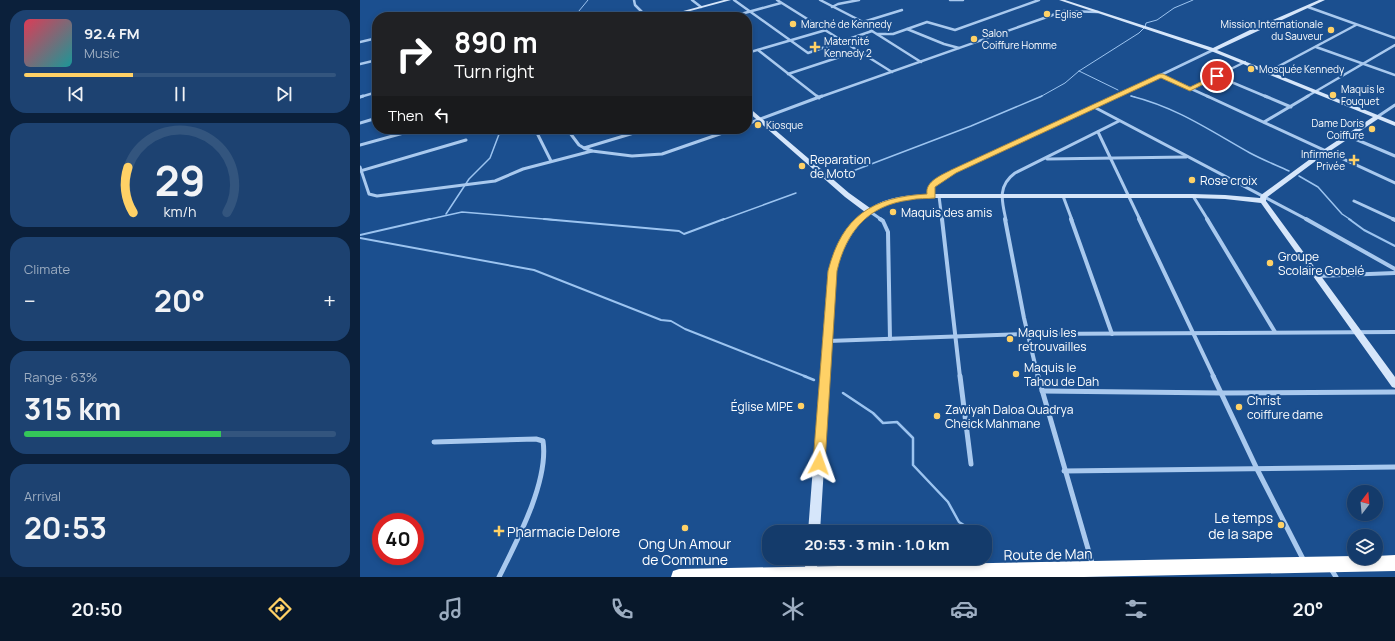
<!DOCTYPE html>
<meta charset="utf-8">
<style>
body{margin:0;font-family:Manrope,sans-serif;background:#1d4271;color:#f1f3f6;height:100vh;display:flex;flex-direction:column;font-size:15px;white-space:nowrap}
*{box-sizing:border-box;margin:0}
p{font-size:13px;color:#9dadc1}
.icon{flex:none;width:22px;height:22px;fill:none;stroke:currentColor;stroke-width:2;stroke-linecap:round;stroke-linejoin:round}
.map{position:relative;flex:1;overflow:hidden}
.drawer{display:flex;flex-direction:column;gap:10px;padding:10px;background:#0b203b;width:360px}
.drawer>*{flex:none}
.top-card{position:absolute;left:12px;top:12px;width:380px;height:122px;border-radius:16px;box-shadow:0 2px 6px #0003,0 0 0 1px #33557e;background:#202124;color:#fff;overflow:hidden}
.needle{width:26px;rotate:16deg}
.controls{position:absolute;left:987px;top:485px;display:grid;gap:8px}
.controls a{display:grid;place-items:center;width:36px;height:36px;border-radius:50%;background:#143b6b;box-shadow:0 2px 6px #0003,0 0 0 1px #33557e;font-size:20px}
.speed{position:absolute;left:12px;top:513px;display:flex;gap:8px;font-size:20px;font-weight:700;text-align:center}
.speed>*{display:grid;place-content:center;width:52px;height:52px;border-radius:50%;background:#143b6b;box-shadow:0 2px 6px #0003,0 0 0 1px #33557e;line-height:1}
.speed .limit{border:6px solid #d22;background:#fff;color:#111}
.pin{position:absolute;display:grid;place-items:center;width:34px;height:34px;color:#fff;margin:-17px;border:2px solid #fff;border-radius:50%;box-shadow:0 1px 4px #0007}
.me{position:absolute;width:44px;margin:-22px;rotate:4deg;stroke-linejoin:round;filter:drop-shadow(0 0 3px #0008)}
.turn{display:flex;align-items:center;gap:14px;height:84px;padding:0 16px;font-size:18px}
.turn .icon{width:52px;height:52px;stroke-width:2.5}
.turn b{display:block;font-size:28px;line-height:34px}
.then{display:flex;align-items:center;height:38px;padding:0 16px;background:#0003;gap:8px;font-size:15px}
.big{font-size:30px;font-weight:700;line-height:1.1}
.drawer .tile{flex:1;display:flex;flex-direction:column;justify-content:center;gap:6px;min-width:0;padding:0 14px;border-radius:16px;background:#1d4271}
.drawer .dial{align-items:center;gap:0}
.dial svg{height:104px;overflow:visible;fill:none;stroke:#33557e;stroke-width:7;stroke-linecap:round;text-anchor:middle}
.dial text{fill:#f1f3f6;stroke:none}
.song{display:flex;align-items:center;gap:12px}
.cover{width:48px;height:48px;border-radius:6px;background:linear-gradient(135deg,hsl(350 70% 55%),hsl(180 70% 35%))}
.played{height:4px;border-radius:2px;background:linear-gradient(90deg,#ffd166 35%,#33557e 35%)}
.keys{display:flex;justify-content:space-around;direction:ltr}
.heat{display:flex;justify-content:space-between;align-items:center;font-size:22px;direction:ltr}
.charge{height:6px;border-radius:3px;background:linear-gradient(90deg,#34c759 63%,#33557e 0)}
.trip{position:absolute;left:402px;top:525px;width:230px;height:40px;border-radius:16px;background:#143b6b;box-shadow:0 2px 6px #0003,0 0 0 1px #33557e;font-weight:700;line-height:40px;text-align:center}
.menu{display:flex;height:64px;justify-content:space-around;align-items:center;background:#08182b;color:#9dadc1}
.menu .icon{width:28px;height:28px}
.menu .on{color:#ffd166}
.menu b{font-size:18px;color:#f1f3f6}
main{display:flex;flex:1;min-height:0}
.map>svg:first-child{display:block}
</style>
<main>
<section class="drawer">
<div class="tile">
<div class="song"><i class="cover"></i><div><b>92.4 FM</b><p>Music</p></div></div>
<div class="played"></div>
<div class="keys"><svg class="icon" aria-label="previous" viewBox="0 0 24 24"><path d="M18 5L8 12l10 7zM5 5v14"/></svg><svg class="icon" aria-label="pause" viewBox="0 0 24 24"><path d="M8 5v14M16 5v14"/></svg><svg class="icon" aria-label="next" viewBox="0 0 24 24"><path d="M6 5l10 7-10 7zM19 5v14"/></svg></div>
</div>
<div class="tile dial"><svg viewBox="0 0 100 80">
<path d="M14 69A42 42 0 1 1 86 69"/>
<path d="M14 69A42 42 0 0 1 10 34" stroke="#ffd166"/>
<text x="50" y="56" font-size="32" font-weight="700">29</text>
<text x="50" y="72" font-size="11">km/h</text>
</svg></div>
<div class="tile"><p>Climate</p>
<div class="heat"><a>−</a><b class="big">20°</b><a>+</a></div>
</div>
<div class="tile"><p>Range · 63%</p><b class="big">315 km</b><div class="charge"></div></div>
<div class="tile"><p>Arrival</p><b class="big">20:53</b></div>
</section>
<div class="map">
<svg width="1035" height="577" viewBox="0 0 1035 577">
<rect width="100%" height="100%" fill="#1b4f8f"/>
<g fill="none" stroke-linecap="round" stroke-linejoin="round">
<g stroke="#9cc4f0" stroke-width="1">
<polyline points="214,17 228,0"/>
<polyline points="719,71 758,90"/>
<polyline points="771,96 775,97"/>
<polyline points="680,97 705,83 719,71 779,33 785,27 786,23 797,20 814,8 833,0"/>
</g>
<g stroke="#9cc4f0" stroke-width="1.5">
<path d="M771,96C818,108 849,130 890,153C903,160 916,165 929,171"/>
<polyline points="485,174 611,126 682,96"/>
<polyline points="939,176 958,187 982,214 991,220"/>
<polyline points="86,214 109,179 130,158 141,129"/>
<polyline points="66,220 102,212 196,220"/>
<polyline points="362,220 436,193"/>
</g>
<g stroke="#9cc4f0" stroke-width="2">
<polyline points="184,219 319,231 324,234 364,219"/>
<polyline points="989,219 1004,230 1035,246"/>
<polyline points="0,235 70,219"/>
<polyline points="0,238 174,270 301,320 311,321 325,329 447,377"/>
</g>
<g stroke="#9cc4f0" stroke-width="2.5">
<polyline points="444,376 454,380"/>
<polyline points="483,393 513,413 523,423 537,422 553,438 553,465 588,502 599,522 615,532"/>
</g>
<g stroke="#a9c9ee" stroke-width="2.5">
<polyline points="274,0 275,5 287,17"/>
<polyline points="332,0 341,7"/>
<polyline points="374,0 448,53 512,31"/>
<polyline points="417,0 532,72"/>
<polyline points="460,0 503,22 512,31 561,62"/>
<polyline points="590,0 603,0"/>
<polyline points="472,7 478,4 499,0"/>
<polyline points="948,7 1035,38"/>
<polyline points="370,17 421,3"/>
<polyline points="503,22 542,10"/>
<polyline points="547,29 584,44 599,48"/>
<polyline points="517,34 533,34 567,22 595,30 679,0"/>
<polyline points="0,42 17,38"/>
<polyline points="956,47 1035,75"/>
<polyline points="398,50 458,97"/>
<polyline points="387,53 466,30"/>
<polyline points="0,64 17,60"/>
<polyline points="908,72 996,25"/>
<polyline points="428,74 498,51"/>
<polyline points="801,75 849,97"/>
<polyline points="857,76 907,97"/>
<polyline points="830,89 885,62"/>
<polyline points="0,97 17,92"/>
<polyline points="460,97 704,11 738,12"/>
<polyline points="755,97 853,50"/>
<polyline points="946,97 1035,45"/>
</g>
<g stroke="#a9c9ee" stroke-width="3">
<polyline points="457,96 459,98"/>
<polyline points="847,96 1035,183"/>
<polyline points="905,96 931,107"/>
<polyline points="0,97 3,96"/>
<polyline points="734,107 948,220"/>
<polyline points="1017,117 1035,105"/>
<polyline points="904,122 948,96"/>
<polyline points="0,123 17,118"/>
<polyline points="387,124 462,96"/>
<polyline points="207,129 219,145 224,148 232,151 272,156 302,154 374,129"/>
<polyline points="738,132 780,220"/>
<polyline points="177,133 191,161"/>
<polyline points="988,136 1035,156"/>
<polyline points="0,145 58,129"/>
<polyline points="224,148 287,129"/>
<polyline points="687,159 826,157"/>
<polyline points="0,167 9,194 17,196 135,181 163,169 232,151"/>
<polyline points="0,171 106,140"/>
<polyline points="572,196 570,190 576,181 593,171 757,96"/>
<polyline points="579,196 582,220"/>
<polyline points="703,196 712,220"/>
<polyline points="833,196 848,220"/>
<polyline points="994,201 1035,220"/>
<polyline points="509,211 522,220"/>
<path d="M646,220C642,202 637,186 655,173L759,121"/>
</g>
<g stroke="#a9c9ee" stroke-width="4">
<polyline points="520,219 523,221 528,232 530,339"/>
<polyline points="582,219 600,377"/>
<polyline points="645,219 664,318 678,377"/>
<polyline points="711,219 752,334"/>
<polyline points="779,219 854,377"/>
<polyline points="847,219 915,332"/>
<polyline points="946,219 1035,269"/>
<polyline points="1033,219 1035,220"/>
<polyline points="958,276 1035,273"/>
<polyline points="468,341 668,334 1035,332"/>
</g>
<g stroke="#a9c9ee" stroke-width="5">
<polyline points="600,376 611,464"/>
<polyline points="678,376 733,566"/>
<polyline points="853,376 897,469 944,561"/>
<polyline points="682,391 862,393 1035,392"/>
<path d="M74,442L176,439L183,441C189,481 157,541 139,577"/>
<polyline points="704,471 1035,467"/>
<polyline points="971,569 976,577"/>
</g>
<g fill="#d6e6fa" fill-rule="evenodd">
<polygon points="364,0 371,0 308,17 301,17"/>
<path d="M699,0H705L853,48L892,29L959,0H965L857,50L1035,122V126L1018,119L961,157L906,198V201L1035,377V388L1032,387L901,203L865,199L833,198H572C517,199 492,219 476,271L460,532H448L468,271C475,248 485,226 505,212L485,197L387,111V106L489,193L510,208C527,197 547,195 568,194H833L865,195L900,198L901,195L957,154L1013,117L851,51Z"/>
<polygon points="446,558 458,558 456,577 444,577"/>
</g>
<polygon fill="#fff" fill-rule="evenodd" points="1035,555 1035,571 724,577 311,577 313,571 319,569 994,556 994,558 1016,558 1016,556"/>
</g>
<path fill="#ffd166" stroke="#a68842" d="M799,74H803L830,87L855,75L860,76L830,91L801,78L596,173L575,187V198C567,199 558,198 550,200C508,205 486,232 477,271L465,463L463,467L459,468L455,467L453,463L468,271C482,216 512,197 567,194C565,181 582,175 591,170Z"/>
<g fill="#ffd166" stroke="#1b4f8f" stroke-width="1.5">
<circle cx="687" cy="14" r="4"/>
<circle cx="433" cy="24" r="4"/>
<circle cx="971" cy="30" r="4"/>
<circle cx="614" cy="39" r="4"/>
<path d="M453 41h4v4h4v4h-4v4h-4v-4h-4v-4h4z"/>
<circle cx="891" cy="69" r="4"/>
<circle cx="973" cy="95" r="4"/>
<circle cx="398" cy="125" r="4"/>
<circle cx="1012" cy="129" r="4"/>
<path d="M992 154h4v4h4v4h-4v4h-4v-4h-4v-4h4z"/>
<circle cx="442" cy="166" r="4"/>
<circle cx="832" cy="180" r="4"/>
<circle cx="533" cy="212" r="4"/>
<circle cx="910" cy="263" r="4"/>
<circle cx="650" cy="339" r="4"/>
<circle cx="656" cy="374" r="4"/>
<circle cx="441" cy="406" r="4"/>
<circle cx="879" cy="407" r="4"/>
<circle cx="577" cy="416" r="4"/>
<circle cx="921" cy="525" r="4"/>
<circle cx="325" cy="528" r="4"/>
<path d="M137 525h4v4h4v4h-4v4h-4v-4h-4v-4h4z"/>
</g>
<g text-anchor="middle" dominant-baseline="central" stroke-width="4" stroke-linejoin="round" paint-order="stroke">
<g font-size="10" fill="#fff" stroke="#1b4f8f" text-anchor="start">
<text x="695" y="14">Eglise</text>
<text x="441" y="24">Marché de Kennedy</text>
<text x="963" y="24" text-anchor="end">Mission Internationale<tspan x="963" dy="12">du Sauveur</tspan></text>
<text x="622" y="33">Salon<tspan x="622" dy="12">Coiffure Homme</tspan></text>
<text x="464" y="41">Maternité<tspan x="464" dy="12">Kennedy 2</tspan></text>
<text x="899" y="69">Mosquée Kennedy</text>
<text x="981" y="89">Maquis le<tspan x="981" dy="12">Fouquet</tspan></text>
<text x="1004" y="123" text-anchor="end">Dame Doris<tspan x="1004" dy="12">Coiffure</tspan></text>
<text x="406" y="125">Kiosque</text>
<text x="985" y="154" text-anchor="end">Infirmerie<tspan x="985" dy="12">Privée</tspan></text>
</g>
<g font-size="12" fill="#fff" stroke="#1b4f8f" text-anchor="start">
<text x="450" y="159">Reparation<tspan x="450" dy="14">de Moto</tspan></text>
<text x="840" y="180">Rose croix</text>
<text x="541" y="212">Maquis des amis</text>
<text x="918" y="256">Groupe<tspan x="918" dy="14">Scolaire Gobelé</tspan></text>
<text x="658" y="332">Maquis les<tspan x="658" dy="14">retrouvailles</tspan></text>
<text x="664" y="367">Maquis le<tspan x="664" dy="14">Tahou de Dah</tspan></text>
<text x="887" y="400">Christ<tspan x="887" dy="14">coiffure dame</tspan></text>
<text x="433" y="406" text-anchor="end">Église MIPE</text>
<text x="585" y="409">Zawiyah Daloa Quadrya<tspan x="585" dy="14">Cheick Mahmane</tspan></text>
</g>
<g font-size="14" fill="#fff" stroke="#1b4f8f" text-anchor="end">
<text x="913" y="517">Le temps<tspan x="913" dy="16">de la sape</tspan></text>
<text x="147" y="531" text-anchor="start">Pharmacie Delore</text>
<text x="325" y="543" text-anchor="middle">Ong Un Amour<tspan x="325" dy="16">de Commune</tspan></text>
</g>
<g font-size="14" fill="#fff" stroke="#1b4f8f">
<text transform="translate(688 554) rotate(-1)">Route de Man</text>
</g>
</g>
</svg>
<div class="controls">
<a><svg class="needle" viewBox="-14 -14 28 28"><path d="M0-13l5 13h-10z" fill="#e53935"/><path d="M0 13l5-13h-10z" fill="#9dadc1"/></svg></a>
<a><svg class="icon" aria-label="layers" viewBox="0 0 24 24"><path d="M12 4l9 5-9 5-9-5zM3 14l9 5 9-5"/></svg></a>
</div>
<div class="speed"><div class="limit">40</div></div>
<div class="pin" style="left:857px;top:76px;background:#d93025"><svg class="icon" aria-label="arrive" viewBox="0 0 24 24"><path d="M6 21V4h12l-3 4 3 4H6"/></svg></div>
<svg class="me" style="left:459px;top:463px" viewBox="-20 -20 40 40"><path d="M0-17L14 15 0 8-14 15z" fill="#ffd166" stroke="#fff" stroke-width="4"/></svg>
<div class="trip">20:53 · 3 min · 1.0 km</div>
<div class="top-card">
<div class="turn"><svg class="icon" aria-label="right" viewBox="0 0 24 24"><path d="M7 20v-9h11M14 6l5 5-5 5"/></svg><div><b>890 m</b>Turn right</div></div>
<div class="then">Then<svg class="icon" aria-label="left" viewBox="0 0 24 24"><path d="M17 20v-9H6M10 6l-5 5 5 5"/></svg></div>
</div>
</div>
</main>
<nav class="menu">
<b>20:50</b>
<svg class="icon on" aria-label="directions" viewBox="0 0 24 24"><path d="M12 3l9 9-9 9-9-9zM9 14v-3h6M13 9l2 2-2 2"/></svg>
<svg class="icon" aria-label="music" viewBox="0 0 24 24"><path d="M9 18V5l10-2v13"/><circle cx="6" cy="18" r="3"/><circle cx="16" cy="16" r="3"/></svg>
<svg class="icon" aria-label="phone" viewBox="0 0 24 24"><path d="M5 4h4l2 5-3 2q2 4 5 5l2-3 5 2v4C11 20 4 13 5 4z"/></svg>
<svg class="icon" aria-label="climate" viewBox="0 0 24 24"><path d="M12 3v18M4 7l16 10M4 17L20 7"/></svg>
<svg class="icon" aria-label="car" viewBox="0 0 24 24"><path d="M5 17H2v-5l4-1 3-4h7l3 4 3 1v5h-3M9 17h6M6 11h13"/><circle cx="7" cy="17" r="2"/><circle cx="17" cy="17" r="2"/></svg>
<svg class="icon" aria-label="filters" viewBox="0 0 24 24"><path d="M4 7h16M4 17h16"/><circle cx="9" cy="7" r="2"/><circle cx="15" cy="17" r="2"/></svg>
<b>20°</b>
</nav>
